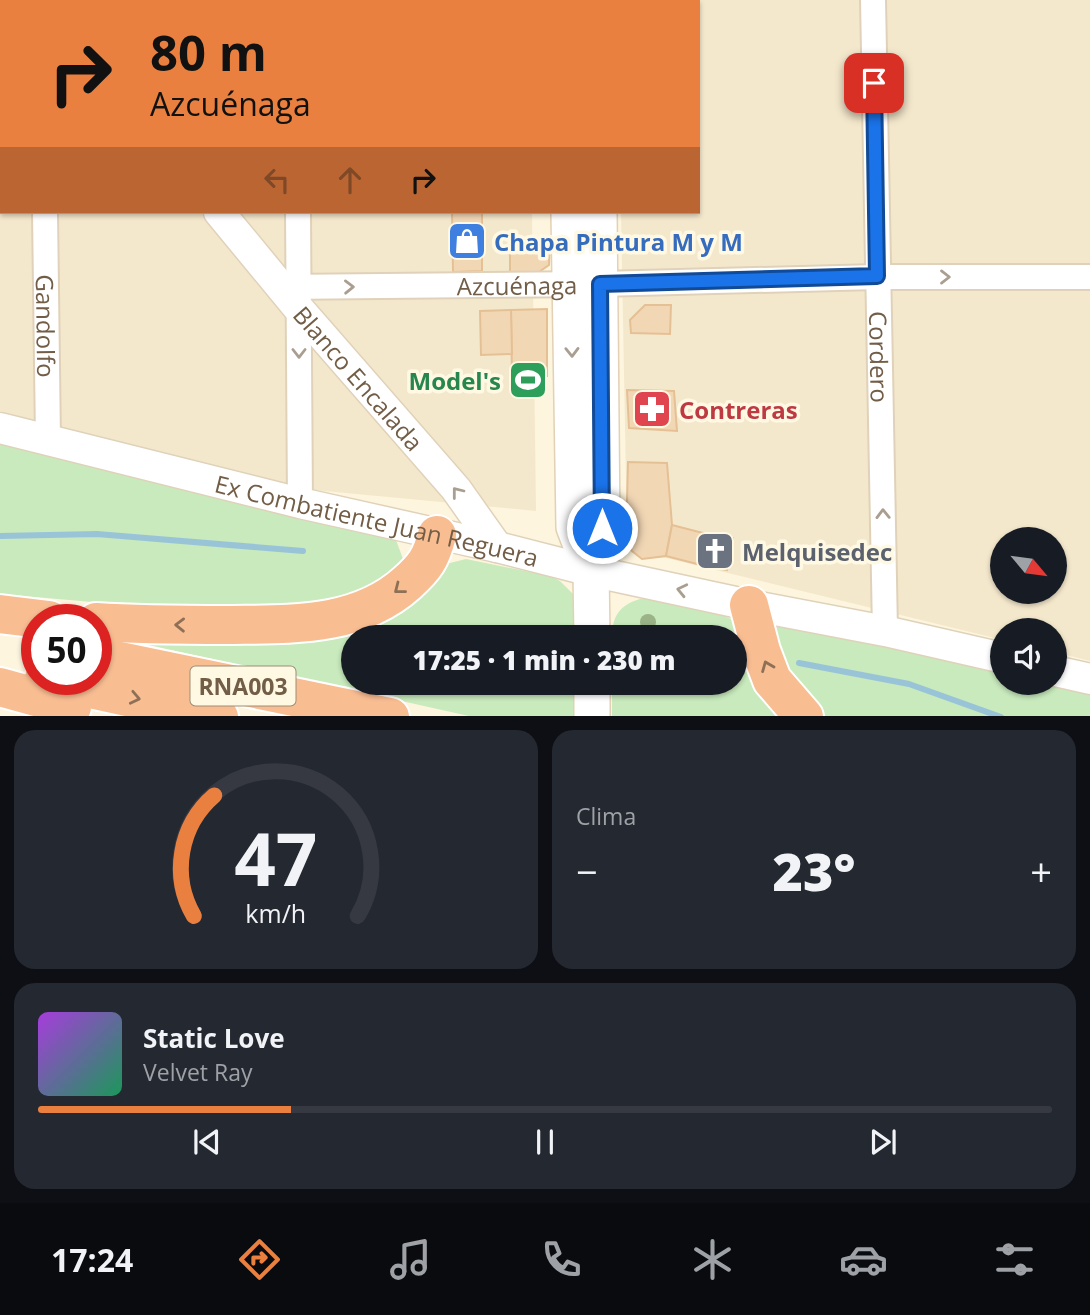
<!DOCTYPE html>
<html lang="es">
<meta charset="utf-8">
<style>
body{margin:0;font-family:"Open Sans",sans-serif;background:#242831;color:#f1f3f6;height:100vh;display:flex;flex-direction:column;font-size:26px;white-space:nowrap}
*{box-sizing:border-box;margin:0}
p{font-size:23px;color:#9ea1a6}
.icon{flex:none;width:38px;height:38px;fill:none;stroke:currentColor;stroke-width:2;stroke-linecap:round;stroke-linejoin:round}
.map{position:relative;height:716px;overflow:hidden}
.sheet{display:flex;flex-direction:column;gap:14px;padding:14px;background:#0d0f14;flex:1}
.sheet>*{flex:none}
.top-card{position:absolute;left:0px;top:0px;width:700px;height:214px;box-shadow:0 2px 5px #0004;background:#ea803f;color:#111;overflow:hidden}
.needle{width:46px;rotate:119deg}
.fabs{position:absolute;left:990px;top:527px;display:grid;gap:14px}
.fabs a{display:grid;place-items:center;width:77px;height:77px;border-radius:50%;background:#171b24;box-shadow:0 2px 5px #0004;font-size:35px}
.speed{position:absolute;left:21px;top:604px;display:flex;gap:14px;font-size:35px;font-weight:700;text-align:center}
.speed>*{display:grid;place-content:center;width:91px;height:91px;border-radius:50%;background:#171b24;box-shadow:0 2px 5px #0004;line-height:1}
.speed .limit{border:10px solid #d22;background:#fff;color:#111}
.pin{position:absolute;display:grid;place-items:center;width:60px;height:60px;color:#fff;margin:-30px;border-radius:14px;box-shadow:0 4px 10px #0006}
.me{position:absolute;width:77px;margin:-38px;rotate:0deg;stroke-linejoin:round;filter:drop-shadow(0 0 5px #0008)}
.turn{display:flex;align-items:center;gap:24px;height:147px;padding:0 35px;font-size:32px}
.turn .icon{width:91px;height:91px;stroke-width:2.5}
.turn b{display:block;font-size:49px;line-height:60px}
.lanes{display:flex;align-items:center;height:66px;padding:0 35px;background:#0003;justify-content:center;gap:35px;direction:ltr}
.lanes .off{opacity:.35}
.big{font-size:52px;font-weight:800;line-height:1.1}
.sheet .tile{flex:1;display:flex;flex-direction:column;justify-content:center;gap:10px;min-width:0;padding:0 24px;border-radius:21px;background:#242831}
.sheet .dial{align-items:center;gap:0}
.dial svg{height:182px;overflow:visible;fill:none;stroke:#363941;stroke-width:7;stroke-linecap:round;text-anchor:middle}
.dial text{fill:#f1f3f6;stroke:none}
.song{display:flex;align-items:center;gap:21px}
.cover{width:84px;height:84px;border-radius:10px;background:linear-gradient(135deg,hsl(280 70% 55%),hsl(150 70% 35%))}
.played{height:7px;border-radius:4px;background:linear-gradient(90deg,#ea803f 25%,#363941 25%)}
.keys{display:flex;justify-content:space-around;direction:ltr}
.heat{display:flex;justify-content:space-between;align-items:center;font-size:38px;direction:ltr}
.sheet .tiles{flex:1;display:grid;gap:14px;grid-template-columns:1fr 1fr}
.tile:last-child{grid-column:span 2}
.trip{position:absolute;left:341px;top:625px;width:406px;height:70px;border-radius:35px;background:#171b24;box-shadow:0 2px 5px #0004;font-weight:800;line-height:70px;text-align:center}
.dock{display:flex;height:112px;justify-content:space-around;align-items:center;background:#090b0e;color:#9ea1a6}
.dock .icon{width:49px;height:49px}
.dock .selected{color:#ea803f}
.dock b{font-size:32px;color:#f1f3f6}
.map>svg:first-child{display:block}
</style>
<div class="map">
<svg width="1090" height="717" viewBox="0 0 1090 717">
<rect width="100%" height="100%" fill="#fdf5de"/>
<g fill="#f4e8cc" fill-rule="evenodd">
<polygon points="0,0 529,0 2,2 2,212 532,212 536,511 282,487 0,411"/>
<path d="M619,0H1090V661L1055,652V630H1003V640L658,556L627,534L621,212H698V2ZM1003,539H1055V592H1003Z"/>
</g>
<g fill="#c8eabd">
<polygon points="0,436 386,533 396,540 403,559 399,573 373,594 242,615 0,594"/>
<polygon points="466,559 550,576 560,581 573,594 575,637 354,637 354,682 575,683 575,716 469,716 108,636 281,632 442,565"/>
<path d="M644,598L717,613L736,621L791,717H612V683L735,682V637H612C612,614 622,603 644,598Z"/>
<polygon points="786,617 1003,665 1003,682 1090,684 1090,716 825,716 798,702 777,671 773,625"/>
</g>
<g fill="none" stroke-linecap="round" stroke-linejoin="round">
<g stroke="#99c4d8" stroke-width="6">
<polyline points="0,536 97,534 303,551"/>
<polyline points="799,663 909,684 1001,717"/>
</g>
</g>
<g fill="#f2d7b5" stroke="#e5c095" stroke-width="2">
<rect x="633" y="0" width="38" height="2"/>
<polygon points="452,212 482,212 482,271 453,272"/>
<polygon points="510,242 550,243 549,265 536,274 510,274"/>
<polygon points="645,305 671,305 670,334 631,333 630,320"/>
<polygon points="547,309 547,376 512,377 511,310"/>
<polygon points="511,310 512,354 481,355 480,311"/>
<polygon points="627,390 674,391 677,431 629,428"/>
<polygon points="628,462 667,463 672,525 666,556 642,559 632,551 626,540"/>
<polygon points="672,525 703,533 697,564 666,556"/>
<polygon points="703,533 733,538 727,570 697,564"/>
</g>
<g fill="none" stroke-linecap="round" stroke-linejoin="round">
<defs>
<g id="minor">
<polyline points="295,0 295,2"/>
<path id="s1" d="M873,0L885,631"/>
<path id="s2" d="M45,212L48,441"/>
<polyline points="298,212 300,503"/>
<path id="s3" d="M281,287L600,284L877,277H1090"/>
</g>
<g id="tertiary">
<polyline points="44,0 46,2"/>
<path id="s4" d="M219,212L299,309L456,489L497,547"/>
<path id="s5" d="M0,428L300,503L497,547L591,571L749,605L885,631L1003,658"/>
<polyline points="1055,671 1090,679"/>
</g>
<g id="secondary">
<polyline points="564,0 564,2"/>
<polyline points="594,0 594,2"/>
<polyline points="569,212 574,527 591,571"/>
<polyline points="592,637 591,571 602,528 599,212"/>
<polyline points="592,682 592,717"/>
</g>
<g id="motorway">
<polyline points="749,605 761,651 772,680 804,717"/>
<polyline points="0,614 49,620"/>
<path d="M96,622C141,625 185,625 230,625C292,624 358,627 407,583C425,567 431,558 437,535"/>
<polyline points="96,656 390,717"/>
<polyline points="44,679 219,717"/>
<polyline points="0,687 72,707"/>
</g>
</defs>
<use href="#minor" stroke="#e0d2ba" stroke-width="28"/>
<use href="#tertiary" stroke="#e0d2ba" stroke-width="33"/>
<use href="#secondary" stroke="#e2d1b5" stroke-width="38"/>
<use href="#motorway" stroke="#fff" stroke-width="42"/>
<use href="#minor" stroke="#fff" stroke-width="24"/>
<use href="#tertiary" stroke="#fff" stroke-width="30"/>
<use href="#secondary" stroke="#fff" stroke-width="35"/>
<use href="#motorway" stroke="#f9bd92" stroke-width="38"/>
</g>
<circle fill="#9ab487" cx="648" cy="622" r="8"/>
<defs><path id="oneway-chevron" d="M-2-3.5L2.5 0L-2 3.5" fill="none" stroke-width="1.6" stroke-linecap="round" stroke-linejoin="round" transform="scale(1.75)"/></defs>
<g stroke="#aa9e90">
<use href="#oneway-chevron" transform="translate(945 277)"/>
<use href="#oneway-chevron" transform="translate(349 287) rotate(-1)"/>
<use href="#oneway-chevron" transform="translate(572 352) rotate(89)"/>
<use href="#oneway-chevron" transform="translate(299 353) rotate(90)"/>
<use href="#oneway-chevron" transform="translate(457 492) rotate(-128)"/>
<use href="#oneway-chevron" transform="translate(883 514) rotate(-91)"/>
<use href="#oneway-chevron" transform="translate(682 590) rotate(-167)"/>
</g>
<g stroke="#8d7055">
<use href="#oneway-chevron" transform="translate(399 589) rotate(142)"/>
<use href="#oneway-chevron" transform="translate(180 625) rotate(-179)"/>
<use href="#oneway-chevron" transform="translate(767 666) rotate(-112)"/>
<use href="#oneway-chevron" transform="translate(135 698) rotate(12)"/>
</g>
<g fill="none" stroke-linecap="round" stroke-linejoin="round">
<defs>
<polyline id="route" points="602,528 600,284 877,276 874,83"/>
</defs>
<use href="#route" stroke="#114b97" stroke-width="18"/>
<use href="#route" stroke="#1a73e8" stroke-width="12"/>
</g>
<defs>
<symbol id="shop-square" viewBox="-11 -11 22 22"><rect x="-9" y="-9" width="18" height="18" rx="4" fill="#3f7fe0" stroke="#fff9e4"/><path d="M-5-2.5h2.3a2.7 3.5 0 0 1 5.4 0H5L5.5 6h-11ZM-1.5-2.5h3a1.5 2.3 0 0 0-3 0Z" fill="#fff"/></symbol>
<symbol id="stadium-square" viewBox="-11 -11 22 22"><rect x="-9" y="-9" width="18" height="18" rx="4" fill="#2e9e5b" stroke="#fff9e4"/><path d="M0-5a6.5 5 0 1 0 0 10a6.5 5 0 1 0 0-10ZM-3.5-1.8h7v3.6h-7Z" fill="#fff"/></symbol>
<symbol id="pharmacy-square" viewBox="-11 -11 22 22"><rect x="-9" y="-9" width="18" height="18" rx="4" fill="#e0444e" stroke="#fff9e4"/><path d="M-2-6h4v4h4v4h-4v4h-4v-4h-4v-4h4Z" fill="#fff"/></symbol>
<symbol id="church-square" viewBox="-11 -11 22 22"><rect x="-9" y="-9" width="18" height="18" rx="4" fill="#6b7280" stroke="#fff9e4"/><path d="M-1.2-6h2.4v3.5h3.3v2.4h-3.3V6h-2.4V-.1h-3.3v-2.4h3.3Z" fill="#fff"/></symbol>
</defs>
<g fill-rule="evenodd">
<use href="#shop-square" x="445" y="219" width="44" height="44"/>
<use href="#stadium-square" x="506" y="358" width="44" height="44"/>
<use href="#pharmacy-square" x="630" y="387" width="44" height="44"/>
<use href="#church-square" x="693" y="529" width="44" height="44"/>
</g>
<g text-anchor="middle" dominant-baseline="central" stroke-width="7" stroke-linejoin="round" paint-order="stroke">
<rect fill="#fff9e4" stroke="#9c8c75" stroke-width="2" x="190.5" y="666.5" width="105" height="39" rx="5"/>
<g font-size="23" font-weight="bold" fill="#725d46">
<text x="243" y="686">RNA003</text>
</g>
<g font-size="24" font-weight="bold" fill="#366cbe" stroke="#fff9e4" text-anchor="start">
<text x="494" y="241">Chapa Pintura M y M</text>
</g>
<g font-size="24" fill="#725d46" stroke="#fff9e4">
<text stroke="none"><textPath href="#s3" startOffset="236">Azcuénaga</textPath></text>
<text stroke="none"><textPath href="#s2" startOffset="114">Gandolfo</textPath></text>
<text stroke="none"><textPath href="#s1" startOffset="357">Cordero</textPath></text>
<text stroke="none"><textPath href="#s4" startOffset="217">Blanco Encalada</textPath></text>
<text stroke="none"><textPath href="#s5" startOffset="388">Ex Combatiente Juan Reguera</textPath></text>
</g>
<g font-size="24" font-weight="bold" fill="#27864d" stroke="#fff9e4" text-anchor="end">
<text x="501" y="380">Model's</text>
</g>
<g font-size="24" font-weight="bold" fill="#be3a42" stroke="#fff9e4" text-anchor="start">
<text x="679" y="409">Contreras</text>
</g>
<g font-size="24" font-weight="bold" fill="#5b616d" stroke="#fff9e4" text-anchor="start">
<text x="742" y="551">Melquisedec</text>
</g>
</g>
</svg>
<div class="fabs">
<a><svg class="needle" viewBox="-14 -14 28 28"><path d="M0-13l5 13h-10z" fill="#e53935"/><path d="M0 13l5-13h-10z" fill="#9ea1a6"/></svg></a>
<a><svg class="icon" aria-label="sound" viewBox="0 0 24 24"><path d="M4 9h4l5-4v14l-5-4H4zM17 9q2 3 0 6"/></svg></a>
</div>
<div class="speed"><div class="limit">50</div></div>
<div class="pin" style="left:874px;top:83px;background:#d93025"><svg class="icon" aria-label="arrive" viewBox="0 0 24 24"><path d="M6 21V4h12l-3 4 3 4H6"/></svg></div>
<svg class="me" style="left:602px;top:528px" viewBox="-20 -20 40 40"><circle r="17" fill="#1a73e8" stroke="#fff" stroke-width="3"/><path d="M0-11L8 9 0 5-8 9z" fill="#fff"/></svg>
<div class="trip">17:25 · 1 min · 230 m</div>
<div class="top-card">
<div class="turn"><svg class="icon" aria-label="right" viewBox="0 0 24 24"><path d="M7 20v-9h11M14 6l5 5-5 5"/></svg><div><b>80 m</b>Azcuénaga</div></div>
<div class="lanes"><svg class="icon off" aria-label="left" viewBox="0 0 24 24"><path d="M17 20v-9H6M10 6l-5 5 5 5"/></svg><svg class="icon off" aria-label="ahead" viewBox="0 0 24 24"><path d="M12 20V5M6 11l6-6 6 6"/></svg><svg class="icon" aria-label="right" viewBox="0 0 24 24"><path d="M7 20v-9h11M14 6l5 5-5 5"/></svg></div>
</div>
</div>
<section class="sheet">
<div class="tiles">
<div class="tile dial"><svg viewBox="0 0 100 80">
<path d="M14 69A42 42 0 1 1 86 69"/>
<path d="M14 69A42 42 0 0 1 23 16" stroke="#ea803f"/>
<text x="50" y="56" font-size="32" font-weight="700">47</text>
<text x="50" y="72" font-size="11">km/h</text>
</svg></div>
<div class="tile"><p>Clima</p>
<div class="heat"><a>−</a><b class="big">23°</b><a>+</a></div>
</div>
<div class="tile">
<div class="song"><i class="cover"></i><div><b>Static Love</b><p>Velvet Ray</p></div></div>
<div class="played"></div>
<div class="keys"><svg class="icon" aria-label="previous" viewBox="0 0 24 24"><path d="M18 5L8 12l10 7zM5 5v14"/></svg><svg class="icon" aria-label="pause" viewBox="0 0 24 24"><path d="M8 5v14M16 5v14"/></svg><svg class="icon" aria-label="next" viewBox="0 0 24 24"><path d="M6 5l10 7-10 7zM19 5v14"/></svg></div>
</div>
</div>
</section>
<nav class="dock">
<b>17:24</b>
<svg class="icon selected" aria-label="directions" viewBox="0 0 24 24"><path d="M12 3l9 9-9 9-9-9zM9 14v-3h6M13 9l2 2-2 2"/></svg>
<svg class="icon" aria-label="music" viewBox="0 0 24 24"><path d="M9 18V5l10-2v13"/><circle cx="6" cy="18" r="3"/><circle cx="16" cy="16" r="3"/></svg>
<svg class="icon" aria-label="phone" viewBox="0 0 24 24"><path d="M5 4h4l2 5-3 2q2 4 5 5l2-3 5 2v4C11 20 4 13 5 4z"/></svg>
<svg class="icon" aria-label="climate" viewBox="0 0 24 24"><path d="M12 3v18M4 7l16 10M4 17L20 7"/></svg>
<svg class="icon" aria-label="car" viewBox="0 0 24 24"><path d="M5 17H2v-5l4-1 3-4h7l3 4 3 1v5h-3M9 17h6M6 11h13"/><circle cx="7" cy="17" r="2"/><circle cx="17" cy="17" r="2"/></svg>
<svg class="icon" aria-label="filters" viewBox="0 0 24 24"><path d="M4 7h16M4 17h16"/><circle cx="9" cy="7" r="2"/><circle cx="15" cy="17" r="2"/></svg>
</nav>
